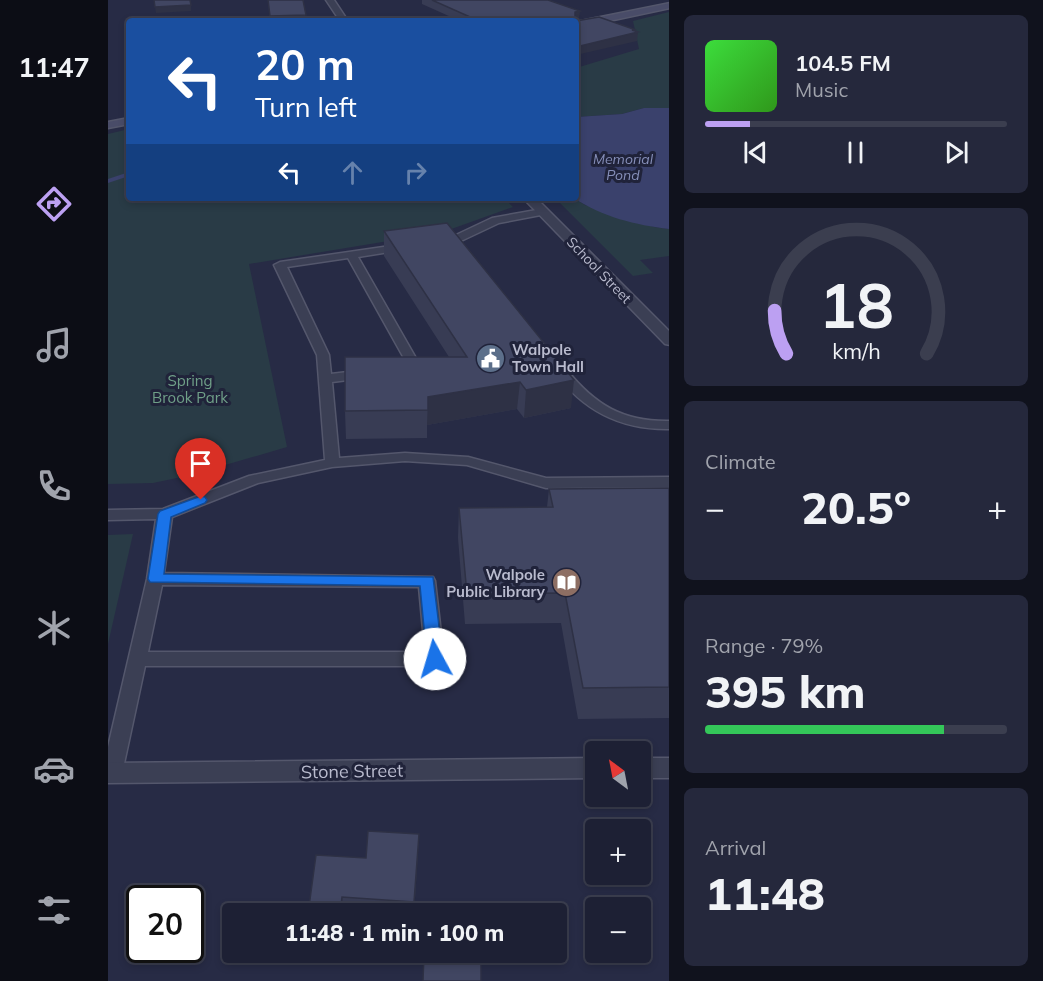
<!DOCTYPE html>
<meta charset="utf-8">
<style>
body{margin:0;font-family:Mulish,sans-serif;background:#25283c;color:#f1f3f6;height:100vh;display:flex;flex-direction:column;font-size:22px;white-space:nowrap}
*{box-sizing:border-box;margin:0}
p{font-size:20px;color:#a0a3ac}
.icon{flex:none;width:33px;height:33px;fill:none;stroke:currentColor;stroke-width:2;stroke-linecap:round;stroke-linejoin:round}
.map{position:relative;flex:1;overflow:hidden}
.drawer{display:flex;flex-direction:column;gap:15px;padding:15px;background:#10121d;width:374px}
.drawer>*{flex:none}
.guide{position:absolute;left:18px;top:18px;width:453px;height:183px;border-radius:6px;box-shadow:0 3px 9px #0003,0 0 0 2px #3b3e4f;background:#1a4fa0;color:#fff;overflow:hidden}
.needle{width:39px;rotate:328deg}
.fabs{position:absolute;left:477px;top:741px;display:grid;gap:12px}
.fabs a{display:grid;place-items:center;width:66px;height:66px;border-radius:6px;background:#1d2034;box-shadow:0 3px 9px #0003,0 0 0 2px #3b3e4f;font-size:30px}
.speed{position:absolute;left:18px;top:885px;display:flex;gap:12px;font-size:30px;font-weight:700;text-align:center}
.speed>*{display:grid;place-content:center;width:78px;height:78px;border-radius:50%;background:#1d2034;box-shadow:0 3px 9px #0003,0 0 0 2px #3b3e4f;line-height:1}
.speed .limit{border:3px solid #111;border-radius:9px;background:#fff;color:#111}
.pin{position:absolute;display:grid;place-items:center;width:51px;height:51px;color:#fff;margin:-62px -26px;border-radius:50% 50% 50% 0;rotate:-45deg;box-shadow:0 0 6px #0007}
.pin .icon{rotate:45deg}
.me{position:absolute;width:66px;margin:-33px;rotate:354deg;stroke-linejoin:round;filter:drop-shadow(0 0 4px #0008)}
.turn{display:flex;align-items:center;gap:21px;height:126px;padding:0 30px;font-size:27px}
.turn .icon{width:78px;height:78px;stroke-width:2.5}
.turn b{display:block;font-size:42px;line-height:51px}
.lanes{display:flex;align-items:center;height:57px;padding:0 30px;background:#0003;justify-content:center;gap:30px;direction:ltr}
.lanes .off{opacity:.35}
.big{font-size:45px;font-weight:800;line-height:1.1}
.drawer .widget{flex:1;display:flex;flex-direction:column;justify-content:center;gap:9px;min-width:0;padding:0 21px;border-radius:9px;background:#25283c}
.drawer .dial{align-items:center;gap:0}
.dial svg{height:156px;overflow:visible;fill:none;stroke:#3b3e4f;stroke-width:7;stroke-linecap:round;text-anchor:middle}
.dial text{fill:#f1f3f6;stroke:none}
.song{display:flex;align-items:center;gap:18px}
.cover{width:72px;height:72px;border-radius:9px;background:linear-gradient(135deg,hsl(120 70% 55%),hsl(110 70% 35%))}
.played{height:6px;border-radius:3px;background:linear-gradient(90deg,#bca0f2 15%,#3b3e4f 15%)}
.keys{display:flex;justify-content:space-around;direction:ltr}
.heat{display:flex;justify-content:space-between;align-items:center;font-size:33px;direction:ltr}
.charge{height:9px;border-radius:4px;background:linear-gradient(90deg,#34c759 79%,#3b3e4f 0)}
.trip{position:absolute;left:114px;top:903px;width:345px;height:60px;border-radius:6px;background:#1d2034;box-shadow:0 3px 9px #0003,0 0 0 2px #3b3e4f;font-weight:800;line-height:60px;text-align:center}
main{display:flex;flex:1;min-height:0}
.tab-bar{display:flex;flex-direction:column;width:108px;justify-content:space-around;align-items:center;background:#0c0d15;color:#a0a3ac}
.tab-bar .icon{width:42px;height:42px}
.tab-bar .selected{color:#bca0f2}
.tab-bar b{font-size:27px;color:#f1f3f6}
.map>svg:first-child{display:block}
</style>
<main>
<nav class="tab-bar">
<b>11:47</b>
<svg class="icon selected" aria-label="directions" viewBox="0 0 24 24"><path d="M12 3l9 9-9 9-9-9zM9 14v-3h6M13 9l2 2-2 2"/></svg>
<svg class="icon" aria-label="music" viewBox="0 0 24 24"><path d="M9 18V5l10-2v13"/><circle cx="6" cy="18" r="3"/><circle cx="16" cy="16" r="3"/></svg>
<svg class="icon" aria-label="phone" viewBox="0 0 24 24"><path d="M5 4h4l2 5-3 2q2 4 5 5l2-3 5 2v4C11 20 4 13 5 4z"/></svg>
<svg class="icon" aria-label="climate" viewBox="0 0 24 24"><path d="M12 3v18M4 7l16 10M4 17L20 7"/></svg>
<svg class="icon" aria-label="car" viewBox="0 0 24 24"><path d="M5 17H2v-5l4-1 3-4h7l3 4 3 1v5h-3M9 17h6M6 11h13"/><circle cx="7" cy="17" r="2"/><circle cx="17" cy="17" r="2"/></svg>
<svg class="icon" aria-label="filters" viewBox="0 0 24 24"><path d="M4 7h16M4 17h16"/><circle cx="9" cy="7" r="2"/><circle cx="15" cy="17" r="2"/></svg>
</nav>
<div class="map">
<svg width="562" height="981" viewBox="0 0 562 981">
<rect width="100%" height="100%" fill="#272b45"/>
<g fill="#293b46">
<polygon points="561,12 561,108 536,108 514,114 468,117 468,68 531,49 525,21"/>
<polygon points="21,129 21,198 396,198 405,207 335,232 141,264 179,447 83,475 45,483 0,484 0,134"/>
<polygon points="447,198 466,198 477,205 546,227 561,229 561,256 532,260 545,273 525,276"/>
<polygon points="25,534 0,644 0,535"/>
</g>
<path fill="#3a416c" d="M536,108H561V229C528,225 494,217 466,198H468V117L514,114Z"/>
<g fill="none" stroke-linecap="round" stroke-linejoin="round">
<polygon fill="#3a416c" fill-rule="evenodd" points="21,172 21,176 0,183 0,179"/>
<defs>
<g id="service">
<polygon points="434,209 438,210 438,214 391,223 355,240 331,244 326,241 327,239 348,235 384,218"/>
<path d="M296,244L301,247L300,249L250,257L309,360L306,369L291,374L285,370L295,364L297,360L240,258L179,267L221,355L223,374L256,370L263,374L256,378L224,382L231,458L297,453L360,457L438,478L562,477V487L438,488L359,465L297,461L224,467L150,483L64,517L56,573L325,577L327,581L336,659L333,664L327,666H37L14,773L11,779L0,780V747L39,579L48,519L0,520V510L55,509L141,476L217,460L209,355L166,265L172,262ZM54,585L311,587L317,652H40Z"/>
<path d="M453,368L458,369C487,405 515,422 562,421V429C513,430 475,411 447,372Z"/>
</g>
<g id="tertiary">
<polygon points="218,0 226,0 240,21 232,21"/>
<polygon points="415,198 428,198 562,332 562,345 557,344"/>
<polygon points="488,758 488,778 0,783 0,763"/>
<rect x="532" y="758" width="30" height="20"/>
</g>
<g id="secondary">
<polygon points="562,3 562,8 468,28 468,22"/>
<polygon points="21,118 21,124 0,128 0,122"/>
</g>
</defs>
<use href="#service" stroke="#54576c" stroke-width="3"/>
<use href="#tertiary" stroke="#54576c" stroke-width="3"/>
<use href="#secondary" stroke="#54576c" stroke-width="3"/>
<use href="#service" fill="#3b3f54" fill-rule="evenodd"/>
<use href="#tertiary" fill="#3b3f54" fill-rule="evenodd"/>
<use href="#secondary" fill="#494c68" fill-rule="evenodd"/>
</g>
<g fill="#383c54">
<polygon points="160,0 196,0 195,2 198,21 162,21"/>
<polygon points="314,0 440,0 471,19 467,21 352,21 314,4"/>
<polygon points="276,231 463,408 416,418 409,409 319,425 319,438 238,439 237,411 341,357 276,256"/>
<polygon points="561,488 561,718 470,719 453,623 357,624 350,538 351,508 439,507 441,489"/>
<polygon points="311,834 306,914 200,914 258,858"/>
</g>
<g fill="#2e3145">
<polygon points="83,5 83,11 48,13 47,7"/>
<polygon points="472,11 471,19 466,21 467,12"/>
<polygon points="528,30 528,33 530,32 529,41 468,55 468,47"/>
<polygon points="466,380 463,408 416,418 418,390"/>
<polygon points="412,382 409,409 319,425 320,397"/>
<polygon points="311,834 310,854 306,914 306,902"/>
<polygon points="234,897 235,914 232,914"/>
</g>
<g fill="#414662" stroke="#2e3145" stroke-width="1.5">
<polygon points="46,0 82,0 83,5 47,7"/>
<polygon points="160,0 195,0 198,15 162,16"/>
<polygon points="324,0 440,0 472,11 467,12 467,21 371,21"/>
<polygon points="491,17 528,30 524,30 530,32 468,47 468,21"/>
<polygon points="339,223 466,380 418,390 412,382 320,397 320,410 237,411 237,357 359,357 276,231"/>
<polygon points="561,488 561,687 475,688 457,593 359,594 351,508 445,507 441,489"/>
<polygon points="260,831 311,834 306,902 234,897 232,914 200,914 208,855 258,858"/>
<polygon points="316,952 373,952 373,981 315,981"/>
</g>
<polygon fill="#1a73e8" stroke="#114b97" stroke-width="1.5" points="93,496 97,497 99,500 97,503 63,517 56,574 325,577 335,659 332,663 321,663 319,659 312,586 42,582 40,579 50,514 52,511"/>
<defs>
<symbol id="civic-disc" viewBox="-11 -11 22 22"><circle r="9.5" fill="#5c6f8a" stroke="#20233a"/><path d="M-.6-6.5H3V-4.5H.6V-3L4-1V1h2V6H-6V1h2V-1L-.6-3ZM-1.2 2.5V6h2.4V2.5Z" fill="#fff"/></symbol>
<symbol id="library-disc" viewBox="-11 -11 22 22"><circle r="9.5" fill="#8d6e63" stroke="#20233a"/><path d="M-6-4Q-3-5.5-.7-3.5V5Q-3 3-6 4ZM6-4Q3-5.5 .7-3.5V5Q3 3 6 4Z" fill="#fff"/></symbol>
</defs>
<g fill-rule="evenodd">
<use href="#civic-disc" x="366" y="342" width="33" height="33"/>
<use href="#library-disc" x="442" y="566" width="33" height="33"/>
</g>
<g text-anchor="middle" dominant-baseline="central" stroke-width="6" stroke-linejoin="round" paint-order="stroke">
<g font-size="14" font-style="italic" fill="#868fb9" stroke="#20233a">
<text x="515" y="159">Memorial<tspan x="515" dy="16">Pond</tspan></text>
</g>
<g font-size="14" fill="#b9bbce" stroke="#20233a">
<text transform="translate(491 270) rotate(46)">School Street</text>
</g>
<g font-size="15" font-weight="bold" fill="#b9bbce" stroke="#20233a" text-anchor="start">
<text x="404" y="349">Walpole<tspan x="404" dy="17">Town Hall</tspan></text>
<text x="437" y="574" text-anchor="end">Walpole<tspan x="437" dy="17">Public Library</tspan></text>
</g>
<g font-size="15" fill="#6f9f88" stroke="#20233a">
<text x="82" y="380">Spring<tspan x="82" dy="17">Brook Park</tspan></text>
</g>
<g font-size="18" fill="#b9bbce" stroke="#20233a">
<text transform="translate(244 771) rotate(-1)">Stone Street</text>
</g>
</g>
</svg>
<div class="fabs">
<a><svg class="needle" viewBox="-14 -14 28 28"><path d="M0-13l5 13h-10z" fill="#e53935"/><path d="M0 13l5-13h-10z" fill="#a0a3ac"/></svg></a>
<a>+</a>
<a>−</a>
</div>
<div class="speed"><div class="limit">20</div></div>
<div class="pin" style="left:93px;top:500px;background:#d93025"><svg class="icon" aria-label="arrive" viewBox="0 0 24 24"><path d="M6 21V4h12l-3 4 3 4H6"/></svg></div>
<svg class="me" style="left:327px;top:659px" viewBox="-20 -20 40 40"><circle r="19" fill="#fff"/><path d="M0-13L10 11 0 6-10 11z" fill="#1a73e8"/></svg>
<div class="trip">11:48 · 1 min · 100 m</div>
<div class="guide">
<div class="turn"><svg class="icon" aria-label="left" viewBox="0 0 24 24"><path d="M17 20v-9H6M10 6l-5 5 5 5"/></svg><div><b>20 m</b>Turn left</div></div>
<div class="lanes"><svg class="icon" aria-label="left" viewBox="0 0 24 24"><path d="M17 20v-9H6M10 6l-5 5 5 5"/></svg><svg class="icon off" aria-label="ahead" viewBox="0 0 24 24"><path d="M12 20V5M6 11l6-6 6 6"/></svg><svg class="icon off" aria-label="right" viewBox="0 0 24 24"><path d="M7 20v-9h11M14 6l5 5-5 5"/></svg></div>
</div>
</div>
<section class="drawer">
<div class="widget">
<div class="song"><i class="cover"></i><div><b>104.5 FM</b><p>Music</p></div></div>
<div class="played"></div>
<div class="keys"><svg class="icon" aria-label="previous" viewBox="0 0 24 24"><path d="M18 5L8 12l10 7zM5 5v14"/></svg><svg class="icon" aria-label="pause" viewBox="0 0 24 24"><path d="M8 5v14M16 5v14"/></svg><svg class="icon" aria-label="next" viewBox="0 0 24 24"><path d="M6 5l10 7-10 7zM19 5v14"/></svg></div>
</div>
<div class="widget dial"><svg viewBox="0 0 100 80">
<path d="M14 69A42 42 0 1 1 86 69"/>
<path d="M14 69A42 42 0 0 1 8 47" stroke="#bca0f2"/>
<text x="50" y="56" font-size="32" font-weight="700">18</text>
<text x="50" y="72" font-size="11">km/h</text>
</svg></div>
<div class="widget"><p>Climate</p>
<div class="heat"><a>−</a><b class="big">20.5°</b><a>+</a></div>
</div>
<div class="widget"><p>Range · 79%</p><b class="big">395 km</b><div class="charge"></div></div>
<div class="widget"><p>Arrival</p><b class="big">11:48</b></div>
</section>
</main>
